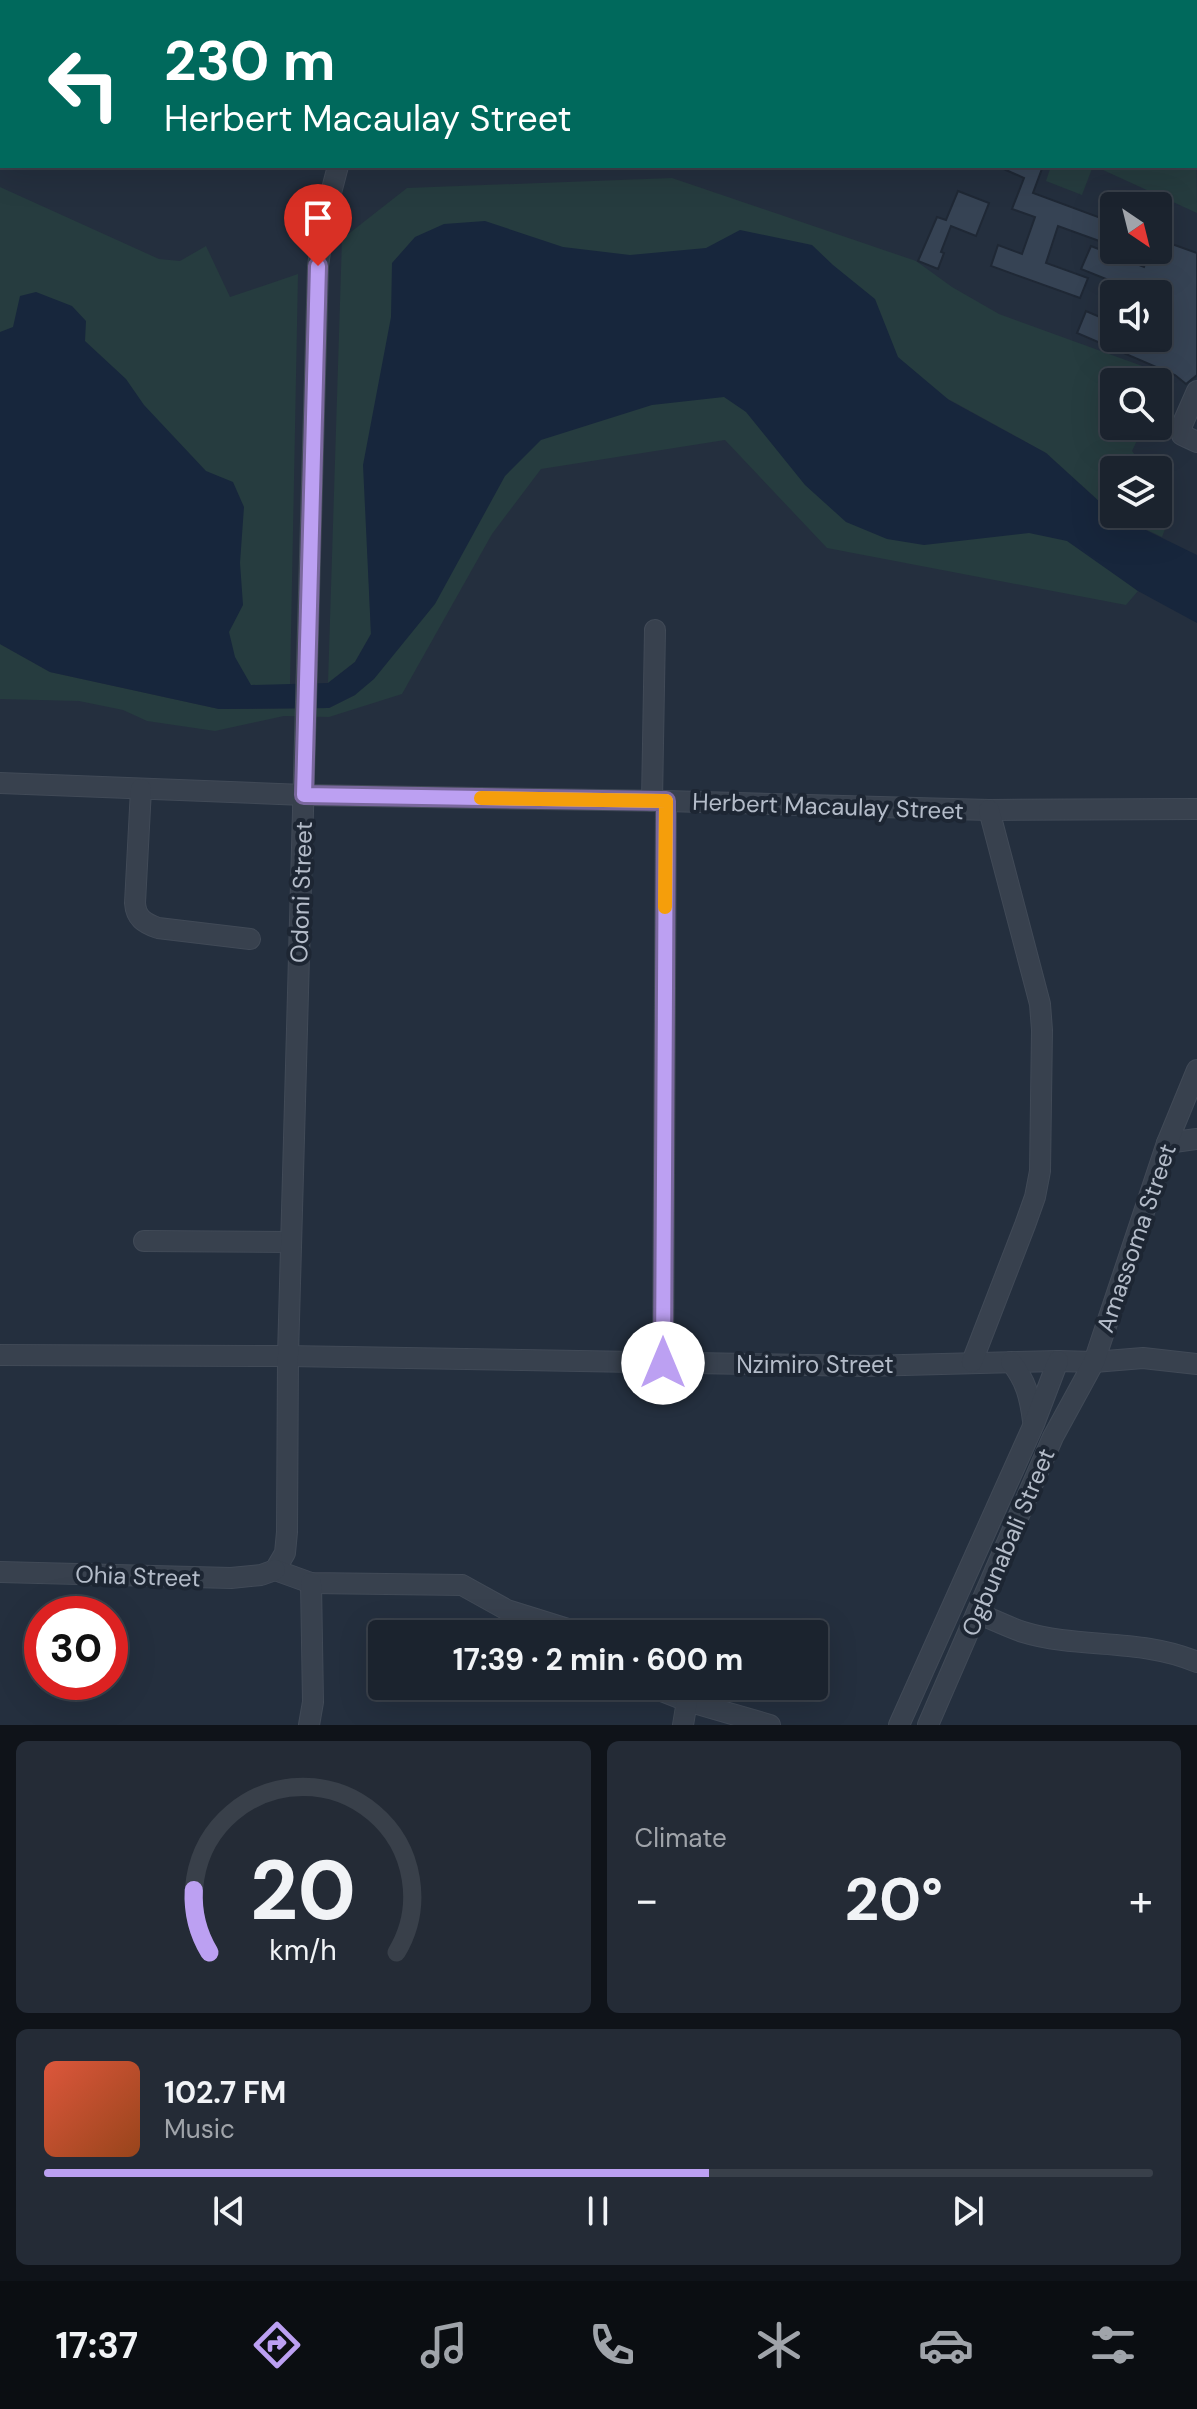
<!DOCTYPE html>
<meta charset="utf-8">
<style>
body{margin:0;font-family:"DM Sans",sans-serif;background:#242b36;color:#f1f3f6;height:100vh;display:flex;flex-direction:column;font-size:30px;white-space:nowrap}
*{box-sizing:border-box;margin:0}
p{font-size:26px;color:#a0a4aa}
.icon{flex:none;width:44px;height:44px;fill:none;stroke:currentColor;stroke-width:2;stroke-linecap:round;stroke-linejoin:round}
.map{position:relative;height:1725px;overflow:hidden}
.details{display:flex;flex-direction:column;gap:16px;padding:16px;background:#0f1319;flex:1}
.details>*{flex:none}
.guide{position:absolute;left:0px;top:0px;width:1198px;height:168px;box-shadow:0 8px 32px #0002,0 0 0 2px #39404a;background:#00695c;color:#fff;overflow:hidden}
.needle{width:52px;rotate:145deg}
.controls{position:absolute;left:1100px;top:192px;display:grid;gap:16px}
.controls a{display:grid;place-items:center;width:72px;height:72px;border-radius:8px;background:#1b232e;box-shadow:0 8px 32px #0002,0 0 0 2px #39404a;font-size:40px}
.speed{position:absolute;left:24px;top:1596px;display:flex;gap:16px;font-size:40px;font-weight:700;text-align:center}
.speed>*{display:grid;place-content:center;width:104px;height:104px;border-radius:50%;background:#1b232e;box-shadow:0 8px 32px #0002,0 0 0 2px #39404a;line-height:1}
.speed .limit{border:12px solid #d22;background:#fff;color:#111}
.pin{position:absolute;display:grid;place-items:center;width:68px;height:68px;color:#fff;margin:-82px -34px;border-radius:50% 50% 50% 0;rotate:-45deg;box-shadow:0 0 8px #0007}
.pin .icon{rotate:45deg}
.me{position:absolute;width:88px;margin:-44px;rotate:0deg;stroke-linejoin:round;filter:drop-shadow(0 0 6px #0008)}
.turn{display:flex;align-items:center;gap:28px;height:168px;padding:0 32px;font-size:36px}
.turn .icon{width:104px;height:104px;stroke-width:2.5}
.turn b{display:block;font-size:56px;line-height:68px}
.big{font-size:60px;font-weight:700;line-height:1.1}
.details .card{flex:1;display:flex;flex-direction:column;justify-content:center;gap:12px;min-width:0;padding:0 28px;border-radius:12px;background:#242b36}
.details .dial{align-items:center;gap:0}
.dial svg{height:208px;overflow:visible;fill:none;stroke:#39404a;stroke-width:7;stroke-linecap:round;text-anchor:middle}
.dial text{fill:#f1f3f6;stroke:none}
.song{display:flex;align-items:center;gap:24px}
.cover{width:96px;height:96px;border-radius:12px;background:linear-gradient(135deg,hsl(10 70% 55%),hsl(20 70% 35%))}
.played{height:8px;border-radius:4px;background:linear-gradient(90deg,#bca0f2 60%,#39404a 60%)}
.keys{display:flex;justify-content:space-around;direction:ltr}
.heat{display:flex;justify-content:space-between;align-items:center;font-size:44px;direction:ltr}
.details .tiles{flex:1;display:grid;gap:16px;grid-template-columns:1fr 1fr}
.card:last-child{grid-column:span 2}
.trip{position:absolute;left:368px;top:1620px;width:460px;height:80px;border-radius:8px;background:#1b232e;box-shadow:0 8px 32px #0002,0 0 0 2px #39404a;font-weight:700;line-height:80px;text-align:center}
.tab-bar{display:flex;height:128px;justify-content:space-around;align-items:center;background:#0b0e12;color:#a0a4aa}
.tab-bar .icon{width:56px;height:56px}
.tab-bar .on{color:#bca0f2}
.tab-bar b{font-size:36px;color:#f1f3f6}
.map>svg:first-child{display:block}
</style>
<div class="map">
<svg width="1197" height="1725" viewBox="0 0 1197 1725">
<rect width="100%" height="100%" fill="#242f3e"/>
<g fill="#263c3f">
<polygon points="1196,101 1197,213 1103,170 1105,166 1196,166"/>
<polygon points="1051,166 1093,166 1082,195 1046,181"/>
<polygon points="672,178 916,261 952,287 999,314 1167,375 1158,395 1158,382 1114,382 1114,426 1144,426 1132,451 1147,470 1114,470 1114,514 1158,514 1158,484 1174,505 1162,537 1113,514 1046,453 950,400 749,306 367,534 371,634 355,662 328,683 342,239 407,188"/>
<polygon points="0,187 159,259 180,261 206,246 230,297 298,274 290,685 251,685 0,591"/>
<polygon points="543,330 1009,492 1138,591 1126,605 827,548 725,440 541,469 492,534 402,694 329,717 284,716 215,731 147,721 123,710 79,701 0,699 0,644 50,672 219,709 329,708 355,695"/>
</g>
<polygon fill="#17263c" points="485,221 563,247 630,255 706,248 740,230 812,245 833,265 875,299 898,357 949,400 1046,453 1113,514 1197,555 1197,623 1138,591 1067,541 1029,533 924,545 887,539 846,522 805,485 746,412 724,397 652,405 541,440 505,476 435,604 374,679 355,695 329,708 219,709 50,672 0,644 0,332 13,327 20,296 36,292 72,306 86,321 85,341 126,379 144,405 206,471 233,482 244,507 240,563 243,605 229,632 235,657 251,685 328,683 355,662 371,634 363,465 391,317 392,263 415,237 444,224"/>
<g fill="#364354" stroke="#1f2835" stroke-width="2">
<polygon points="997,166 1043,166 1033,193 1109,221 1102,242 1058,226 1046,263 1088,278 1080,298 991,266 998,245 1022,254 1035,217 1012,209 1024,178"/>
<polygon points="958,191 989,203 976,236 951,226 941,252 944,253 938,269 918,261 937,217 946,220"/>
<polygon points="1158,239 1197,253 1197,375 1186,384 1175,375 1077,333 1086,311 1114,323 1114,338 1134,338 1158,348 1158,294 1129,294 1131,289 1081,269 1091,246 1144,267 1150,250 1158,250"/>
</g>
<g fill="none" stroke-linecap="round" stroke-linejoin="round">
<defs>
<g id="minor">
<polyline points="22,0 27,2"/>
<polyline points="691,0 696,2"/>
<polyline points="1124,0 1128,2"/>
<polyline points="150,2 150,0"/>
<polyline points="401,2 402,0"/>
<polyline points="1037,2 1037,0"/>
<polyline points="1070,2 1071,0"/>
<polyline points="1196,36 1197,37"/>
<polyline points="1197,391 1182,425 1182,435 1197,442"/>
<polyline points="0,783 304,795 666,801 989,810 1197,809"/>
<path d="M141,789L135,903C136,918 144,923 158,928L250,939"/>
<polyline points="652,801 655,630"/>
<polyline points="1167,1143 1197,1139"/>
<polyline points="144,1241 291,1242"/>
<polyline points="0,1355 288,1356 866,1366 1058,1361 1094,1362 1143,1358 1197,1364"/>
<polyline points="972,1362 1025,1225 1035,1197 1040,1171 1042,1030 1040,1004 989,810"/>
<path d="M1011,1362C1026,1381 1030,1397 1033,1421"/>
<polyline points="663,1363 666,801"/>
<polyline points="275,1570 285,1553 287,1532 288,1356 318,266 326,212 338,166"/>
<polyline points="275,1570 311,1583 462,1585 507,1610 584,1634"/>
<polyline points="0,1572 231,1578 261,1575 275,1570"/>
<path d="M977,1613C992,1619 1008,1627 1023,1632C1078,1649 1142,1638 1197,1662"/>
<polyline points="649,1686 687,1701 770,1725"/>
<polyline points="309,1725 313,1702 311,1583"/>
<polyline points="683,1725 687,1701"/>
<polyline points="899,1725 1034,1424 1058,1361"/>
<polyline points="928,1725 1053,1437 1094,1362 1167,1143 1197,1070"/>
</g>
</defs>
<use href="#minor" stroke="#414a57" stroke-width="22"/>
<use href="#minor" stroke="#38414e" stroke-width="20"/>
</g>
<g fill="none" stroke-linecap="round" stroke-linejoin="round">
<defs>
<polyline id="route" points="318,266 304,795 666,801 663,1363"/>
</defs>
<use href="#route" stroke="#7a689d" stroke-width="20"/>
<use href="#route" stroke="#bca0f2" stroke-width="14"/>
<polyline stroke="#f59e0b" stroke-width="14" points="481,798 666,801 665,907"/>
</g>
<g text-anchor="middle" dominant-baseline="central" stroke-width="8" stroke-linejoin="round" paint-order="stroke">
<g font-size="24" fill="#b4bcc9" stroke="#1d2633">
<text transform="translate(828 806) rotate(2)">Herbert Macaulay Street</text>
<text transform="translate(301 892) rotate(-88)">Odoni Street</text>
<text transform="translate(1136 1238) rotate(-71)">Amassoma Street</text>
<text x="815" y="1364">Nzimiro Street</text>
<text transform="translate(1008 1542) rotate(-67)">Ogbunabali Street</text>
<text transform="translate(138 1576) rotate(2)">Ohia Street</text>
</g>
</g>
</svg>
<div class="controls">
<a><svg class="needle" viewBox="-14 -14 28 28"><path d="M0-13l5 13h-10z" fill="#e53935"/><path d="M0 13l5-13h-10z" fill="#a0a4aa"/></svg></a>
<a><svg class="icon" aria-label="sound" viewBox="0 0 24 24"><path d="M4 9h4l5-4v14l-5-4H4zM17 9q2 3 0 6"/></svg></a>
<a><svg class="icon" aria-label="search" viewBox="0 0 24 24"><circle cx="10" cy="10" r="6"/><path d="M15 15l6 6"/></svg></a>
<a><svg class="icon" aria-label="layers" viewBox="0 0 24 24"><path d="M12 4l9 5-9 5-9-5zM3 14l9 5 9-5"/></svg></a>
</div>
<div class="speed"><div class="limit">30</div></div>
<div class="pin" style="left:318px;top:266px;background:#d93025"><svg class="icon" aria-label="arrive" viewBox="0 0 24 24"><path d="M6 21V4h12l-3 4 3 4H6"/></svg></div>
<svg class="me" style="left:663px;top:1363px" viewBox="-20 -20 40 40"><circle r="19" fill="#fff"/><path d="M0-13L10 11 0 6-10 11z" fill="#bca0f2"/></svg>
<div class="trip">17:39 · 2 min · 600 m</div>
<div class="guide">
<div class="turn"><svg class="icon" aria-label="left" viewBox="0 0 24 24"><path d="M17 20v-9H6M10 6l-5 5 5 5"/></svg><div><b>230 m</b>Herbert Macaulay Street</div></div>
</div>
</div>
<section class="details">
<div class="tiles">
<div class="card dial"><svg viewBox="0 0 100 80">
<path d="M14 69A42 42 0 1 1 86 69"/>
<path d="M14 69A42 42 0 0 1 8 45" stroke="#bca0f2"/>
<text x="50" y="56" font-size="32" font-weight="700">20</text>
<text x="50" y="72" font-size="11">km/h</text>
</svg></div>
<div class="card"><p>Climate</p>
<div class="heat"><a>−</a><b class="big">20°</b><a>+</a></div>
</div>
<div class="card">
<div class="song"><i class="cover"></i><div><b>102.7 FM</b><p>Music</p></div></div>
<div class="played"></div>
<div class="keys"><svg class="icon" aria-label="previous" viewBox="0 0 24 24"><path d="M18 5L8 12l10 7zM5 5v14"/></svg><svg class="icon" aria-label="pause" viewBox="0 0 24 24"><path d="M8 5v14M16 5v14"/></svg><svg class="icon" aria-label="next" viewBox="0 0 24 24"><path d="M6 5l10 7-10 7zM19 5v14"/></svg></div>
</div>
</div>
</section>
<nav class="tab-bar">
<b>17:37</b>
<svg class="icon on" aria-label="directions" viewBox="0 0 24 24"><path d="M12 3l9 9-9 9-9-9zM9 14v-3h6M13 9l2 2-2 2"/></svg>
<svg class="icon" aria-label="music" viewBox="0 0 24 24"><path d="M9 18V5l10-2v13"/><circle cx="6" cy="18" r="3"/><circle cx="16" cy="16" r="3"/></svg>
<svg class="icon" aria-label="phone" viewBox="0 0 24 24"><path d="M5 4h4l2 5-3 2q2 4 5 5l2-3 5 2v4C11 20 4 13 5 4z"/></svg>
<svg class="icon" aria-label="climate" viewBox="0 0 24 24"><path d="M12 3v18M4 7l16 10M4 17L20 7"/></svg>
<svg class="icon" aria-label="car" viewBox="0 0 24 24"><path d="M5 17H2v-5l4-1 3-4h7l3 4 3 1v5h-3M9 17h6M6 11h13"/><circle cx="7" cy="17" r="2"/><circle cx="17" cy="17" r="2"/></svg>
<svg class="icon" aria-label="filters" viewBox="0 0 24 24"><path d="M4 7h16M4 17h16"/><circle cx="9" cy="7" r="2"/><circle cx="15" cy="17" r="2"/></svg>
</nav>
